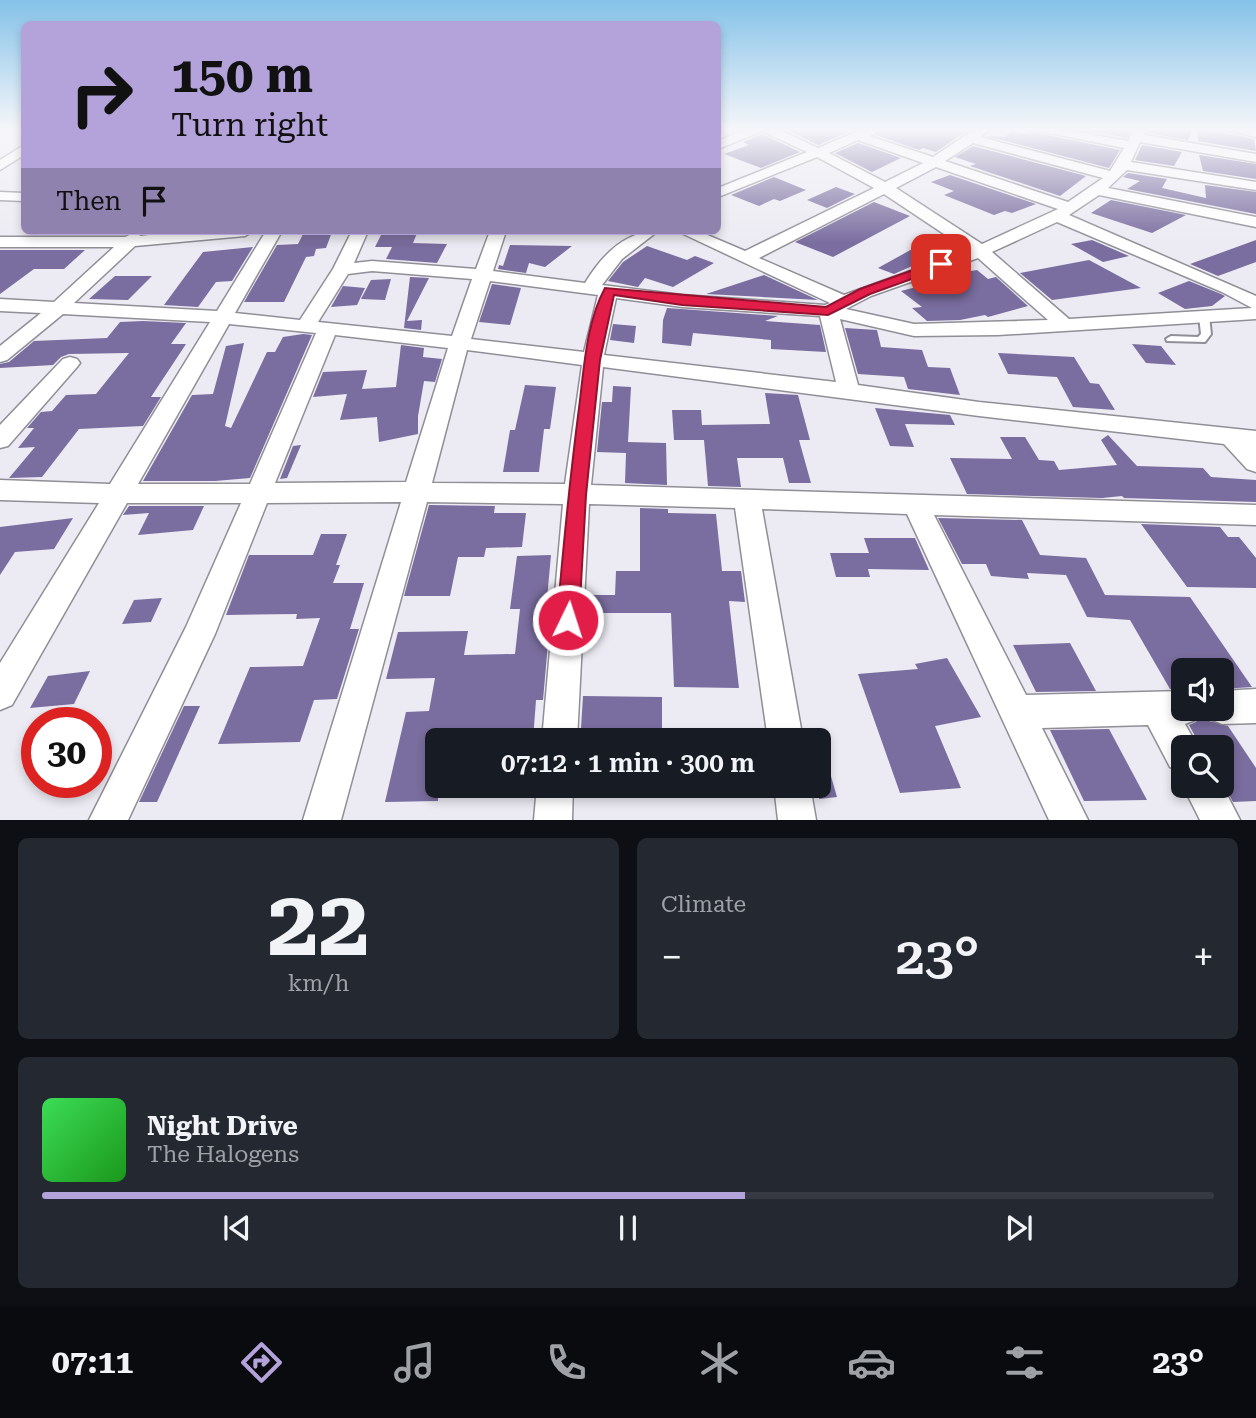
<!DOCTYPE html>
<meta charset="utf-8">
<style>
body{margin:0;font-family:"Roboto Serif",serif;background:#242831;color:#f1f3f6;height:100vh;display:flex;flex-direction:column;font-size:26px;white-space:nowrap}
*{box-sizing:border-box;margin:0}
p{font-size:23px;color:#9ea1a6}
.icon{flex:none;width:38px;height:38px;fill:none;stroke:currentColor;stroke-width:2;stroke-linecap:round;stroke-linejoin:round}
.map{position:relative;height:820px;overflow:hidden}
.details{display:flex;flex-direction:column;gap:18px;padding:18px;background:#0d0f14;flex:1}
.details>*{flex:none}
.hud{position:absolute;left:21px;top:21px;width:700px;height:214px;border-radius:10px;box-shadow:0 4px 10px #0003;background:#b4a3db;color:#111;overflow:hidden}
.buttons{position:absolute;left:1171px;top:658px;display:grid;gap:14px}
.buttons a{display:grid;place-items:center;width:63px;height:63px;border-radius:10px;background:#171b24;box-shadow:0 4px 10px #0003;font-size:35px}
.speed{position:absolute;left:21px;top:707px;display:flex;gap:14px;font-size:35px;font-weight:700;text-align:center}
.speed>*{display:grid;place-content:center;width:91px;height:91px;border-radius:50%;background:#171b24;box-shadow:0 4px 10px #0003;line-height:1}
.speed .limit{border:10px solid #d22;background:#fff;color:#111}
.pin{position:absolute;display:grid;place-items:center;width:60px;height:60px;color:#fff;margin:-30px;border-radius:14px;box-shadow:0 4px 10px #0006}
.me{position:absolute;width:77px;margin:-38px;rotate:4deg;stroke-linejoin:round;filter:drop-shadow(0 0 5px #0008)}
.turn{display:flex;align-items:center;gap:24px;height:147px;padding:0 35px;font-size:32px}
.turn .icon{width:91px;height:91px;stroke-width:2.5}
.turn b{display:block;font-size:49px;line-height:60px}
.then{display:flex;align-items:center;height:66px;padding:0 35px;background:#0003;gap:14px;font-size:26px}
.big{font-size:52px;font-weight:600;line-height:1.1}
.details .card{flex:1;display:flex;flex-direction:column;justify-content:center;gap:10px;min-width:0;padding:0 24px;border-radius:10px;background:#242831}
.details .dial{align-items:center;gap:0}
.dial b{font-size:91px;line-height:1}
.song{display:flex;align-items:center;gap:21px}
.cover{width:84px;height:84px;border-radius:10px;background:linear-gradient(135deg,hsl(130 70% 55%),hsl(120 70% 35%))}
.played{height:7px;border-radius:4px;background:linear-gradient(90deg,#b4a3db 60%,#363941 60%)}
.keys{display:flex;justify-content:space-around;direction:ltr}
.heat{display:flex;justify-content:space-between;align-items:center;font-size:38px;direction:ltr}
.details .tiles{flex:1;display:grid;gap:18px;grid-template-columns:1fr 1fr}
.card:last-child{grid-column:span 2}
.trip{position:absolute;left:425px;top:728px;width:406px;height:70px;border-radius:10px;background:#171b24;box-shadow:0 4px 10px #0003;font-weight:600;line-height:70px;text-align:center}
.tab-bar{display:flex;height:112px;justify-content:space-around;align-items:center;background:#090b0e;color:#9ea1a6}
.tab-bar .icon{width:49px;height:49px}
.tab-bar .current{color:#b4a3db}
.tab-bar b{font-size:32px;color:#f1f3f6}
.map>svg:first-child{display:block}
</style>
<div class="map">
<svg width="1256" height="820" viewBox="0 0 1256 820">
<rect width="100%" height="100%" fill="#ecebf3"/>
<g fill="#7a6d9f">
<polygon points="785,129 855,129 818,145"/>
<polygon points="878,129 952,129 965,132 936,152 923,148 919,150 876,135"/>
<polygon points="1078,129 1131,129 1127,138"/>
<polygon points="1148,129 1193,129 1188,140 1147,133"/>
<polygon points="1011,131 1028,134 1028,131 1120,150 1109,168 986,136 1005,137"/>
<polygon points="1197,131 1221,132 1254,139 1256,151 1198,141"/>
<polygon points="762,134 800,152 761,168 724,154 749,145 743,142"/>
<polygon points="858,143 901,158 872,172 835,153"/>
<polygon points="1142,145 1182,152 1174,166 1135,160"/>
<polygon points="973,146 1086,176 1060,196 970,166 976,164 955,157"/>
<polygon points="1199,155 1256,164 1256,179 1203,171"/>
<polygon points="1128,173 1167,179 1162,188 1206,198 1205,185 1256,192 1256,214 1127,189 1140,181 1123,177"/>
<polygon points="950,175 1036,204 1012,213 1005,211 994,215 944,195 954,191 931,182"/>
<polygon points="774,177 806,190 780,201 774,199 759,206 731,195"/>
<polygon points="836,187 855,194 827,208 807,200"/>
<polygon points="1111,200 1186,215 1152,233 1091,213"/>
<polygon points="874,202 910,216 833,257 795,242"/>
<polygon points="383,231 418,231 413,243 447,244 437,263 386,259 392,247 375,247"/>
<polygon points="304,232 332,232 326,248 316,249 314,256 306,257 284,302 244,302 277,245 298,244"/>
<polygon points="1092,240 1129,256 1103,262 1071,244"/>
<polygon points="1256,240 1256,262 1218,276 1190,264"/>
<polygon points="510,245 572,246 545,267 529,263 526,273 498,269 499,265 503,266"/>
<polygon points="647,246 687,260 695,256 714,263 673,287 645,278 638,287 608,281 623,262"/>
<polygon points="253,247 232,281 216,282 198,307 164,305 203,252"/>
<polygon points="914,248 935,256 894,274 878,268"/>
<polygon points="0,250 85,250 64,269 34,269 0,294"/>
<polygon points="1089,260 1141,288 1052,300 1020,273"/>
<polygon points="977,270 988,279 996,277 1028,306 988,317 985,315 960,320 927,321 912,308 922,307 901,291 920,286 915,283 930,278"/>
<polygon points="764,275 818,300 706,294"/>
<polygon points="115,276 152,276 128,300 89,299"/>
<polygon points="410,277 429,278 407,321 422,320 421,330 404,328"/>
<polygon points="391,279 385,300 361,299 371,280"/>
<polygon points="1189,281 1221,294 1225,296 1212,306 1185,309 1158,293"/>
<polygon points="492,284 521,288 510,325 479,322"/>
<polygon points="343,286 365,288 357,305 331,307"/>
<polygon points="667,308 778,316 765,321 820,325 826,352 771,349 771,340 693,333 691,346 662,343 663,320"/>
<polygon points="143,321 186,323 171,344 186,344 151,397 161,397 143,426 79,429 42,477 9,478 35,447 18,448 34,428 27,428 41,412 52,411 66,395 96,394 129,353 69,354 61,357 53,365 0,368 0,364 9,362 34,341 107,338 120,322"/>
<polygon points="613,324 636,326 634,343 610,340"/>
<polygon points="845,328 877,330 881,347 922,350 928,367 950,368 960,395 908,389 904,377 858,374"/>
<polygon points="303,334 312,335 250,478 215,481 143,481 192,395 213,394 226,346 244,343 225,426 231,428 267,352 275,352 283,337"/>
<polygon points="1132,344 1161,346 1176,365 1146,363"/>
<polygon points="401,345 424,348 423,357 442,359 435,382 424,381 418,416 418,434 379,442 377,417 340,420 347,394 313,397 323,372 367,370 362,389 396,387"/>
<polygon points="998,353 1074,357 1090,383 1099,384 1115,410 1073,407 1057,377 1008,374"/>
<polygon points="525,385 556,387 550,429 544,429 539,472 503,472 510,430 515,430"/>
<polygon points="613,386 631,387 628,442 666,443 667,485 625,483 626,453 597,452 602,402 612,402"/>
<polygon points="765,393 798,395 810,440 799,440 811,483 789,483 783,458 737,458 741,487 708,486 704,440 674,440 672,410 701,410 702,425 770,424"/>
<polygon points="875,408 950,415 955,425 905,424 914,447 890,446"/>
<polygon points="1108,435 1137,466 1203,468 1211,477 1256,480 1256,502 1124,498 1122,496 1102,498 967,494 950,458 1012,459 1000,437 1025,437 1039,460 1054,461 1059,470 1117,465 1101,440"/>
<polygon points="301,445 287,478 280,479 293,446"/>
<polygon points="429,505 495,506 494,513 526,513 522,547 486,548 484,557 458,557 450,596 404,596"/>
<polygon points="129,506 204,506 193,530 138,535 149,513 123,515"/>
<polygon points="640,508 668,509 668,513 716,514 722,571 741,571 745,602 729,601 739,688 674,687 671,613 586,613 587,595 615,595 616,571 640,571"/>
<polygon points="73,518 54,549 15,552 0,575 0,527"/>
<polygon points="938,518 1022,520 1040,555 1086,558 1105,595 1190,597 1252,687 1222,689 1222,670 1183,670 1183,688 1170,689 1130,620 1087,617 1066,575 1027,573 1029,579 991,576 986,564 962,564"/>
<polygon points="1141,524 1220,527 1228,537 1239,537 1256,558 1256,588 1187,587"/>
<polygon points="321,534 347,534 336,565 340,565 333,583 364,583 350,629 359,629 337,699 314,700 300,742 218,744 250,667 303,666 320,618 296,619 297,614 226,615 249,555 313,555"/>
<polygon points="864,538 915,538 929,570 868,569 870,577 836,577 830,553 869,553"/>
<polygon points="551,555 544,632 549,632 543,700 536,700 533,740 438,740 438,801 385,802 406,712 429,711 435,678 386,679 398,632 468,631 464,655 515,654 520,609 510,609 517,556"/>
<polygon points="162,598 151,622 122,624 134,600"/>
<polygon points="1070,643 1096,691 1036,692 1013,645"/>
<polygon points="947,658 981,717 935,726 961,788 900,793 858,674 918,669 915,664"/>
<polygon points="90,671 74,704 30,708 48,676"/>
<polygon points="583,696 662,697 662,729 581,728"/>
<polygon points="184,706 200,706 157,802 139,802"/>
<polygon points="1199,717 1206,717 1209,721 1228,726 1256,768 1256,801 1233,802 1222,782 1222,747 1201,747 1189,725 1196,722"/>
<polygon points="1109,729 1147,800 1084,801 1050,730"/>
<polygon points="819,752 824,752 837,797 819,799"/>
</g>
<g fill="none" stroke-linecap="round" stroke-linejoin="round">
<defs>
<polygon id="service" points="1204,313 1209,316 1211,334 1205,342 1167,341 1166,339 1171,336 1198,337 1201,334 1199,316"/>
<g id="minor">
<path d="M746,129H778L818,148L863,129H875L874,134L869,136L933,157L975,129H990L980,137L1110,171L1124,148L1030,129H1060L1128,141L1134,129H1146L1144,135L1256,154V162L1140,142L1131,162L1256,182V190L1127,170L1108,188L1256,217V227L1099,195L1069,215L1256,296V319L998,335L914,336L840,319L858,385L979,402L1256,431V472L1247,469L1224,444L979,416L603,367L591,485L1256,505V525L934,515L1026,695L1183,691V709H1200L1195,720L1185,724L1198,747H1183V772L1170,767L1148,725L1042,728L1088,820H1049L907,514L762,509L803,740H768L735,508L589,504L577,740H542L563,504L427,502L341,820H303L401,502L267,503L215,634L128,820H89L186,627L241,503H127L12,705L0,710V663L99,503L0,500V480L110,484L210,322L63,314L7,360L0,362V346L41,313L0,311V299L54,302L114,247H0V237H125L134,233L141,236L178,231H253L245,236L135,246L74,303L217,311L266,231H282L235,313L300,320L333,269L352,231H368L354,263L372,261L476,269L490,231H506L493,271L585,283C602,255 625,231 658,231L622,259L602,285L682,295L825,305L830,303L677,231H698L745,251L874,188L817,157L718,197V188L807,152L762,131L718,149V141ZM858,140L923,163L885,182L829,153ZM973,143L1103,178L1068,202L945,161ZM936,167L1058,209L982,244L896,188ZM884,194L968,250L844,295L759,258ZM1057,222L1222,292L1252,308L1069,319L992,252ZM978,258L1048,320L914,324L846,309L871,296ZM372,271L472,279L452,336L318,322L348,274ZM490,281L598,295L584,352L471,339ZM616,298L682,307L820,316L836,382L604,355ZM229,324L316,333L250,484H138ZM335,335L448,348L406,482L275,483ZM467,350L582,365L565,484L432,483Z"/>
<polygon points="1220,129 1256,129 1256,137"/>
<polygon points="24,145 24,155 0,170 0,160"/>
<polygon points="0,192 24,193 24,201 0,200"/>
<polygon points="70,357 77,359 80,363 77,367 8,446 0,448 0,425 63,359"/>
<polygon points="1256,689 1256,723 1222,724 1210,719 1206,709 1222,709 1222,691"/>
<polygon points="1222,785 1240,820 1200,820 1183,786 1183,785"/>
<polygon points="537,786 573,786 572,820 534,820"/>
<polygon points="774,786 810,786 816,820 778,820"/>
</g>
</defs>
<use href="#service" stroke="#908e96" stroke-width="4"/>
<use href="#minor" stroke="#908e96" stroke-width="3"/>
<use href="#service" fill="#fff" fill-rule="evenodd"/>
<use href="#minor" fill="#fff" fill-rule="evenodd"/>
</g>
<linearGradient id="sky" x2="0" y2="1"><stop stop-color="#84c2e9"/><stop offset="0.53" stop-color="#f6f6fa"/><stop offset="1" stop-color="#f6f6fa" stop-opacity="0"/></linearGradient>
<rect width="1256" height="244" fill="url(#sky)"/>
<path fill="#e11d48" stroke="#92132f" stroke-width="2" d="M941,260L947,264L945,267L870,294L828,315L682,305L614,295L600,360L586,495L579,620L575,627L568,630L560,627L557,620C563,549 570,478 579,408C584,369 586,323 605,288L826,307L860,289Z"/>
</svg>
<div class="buttons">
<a><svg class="icon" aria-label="sound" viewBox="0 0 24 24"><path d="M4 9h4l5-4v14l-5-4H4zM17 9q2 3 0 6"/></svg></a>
<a><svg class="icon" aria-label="search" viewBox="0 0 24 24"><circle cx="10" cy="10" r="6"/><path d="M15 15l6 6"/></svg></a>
</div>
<div class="speed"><div class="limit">30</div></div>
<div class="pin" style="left:941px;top:264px;background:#d93025"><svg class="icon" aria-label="arrive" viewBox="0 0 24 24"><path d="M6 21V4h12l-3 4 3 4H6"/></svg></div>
<svg class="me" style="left:568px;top:620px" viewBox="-20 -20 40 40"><circle r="17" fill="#e11d48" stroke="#fff" stroke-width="3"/><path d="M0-11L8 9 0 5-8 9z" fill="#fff"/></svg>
<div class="trip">07:12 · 1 min · 300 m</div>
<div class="hud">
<div class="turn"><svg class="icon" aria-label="right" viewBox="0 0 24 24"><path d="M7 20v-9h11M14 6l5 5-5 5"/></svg><div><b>150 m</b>Turn right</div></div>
<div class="then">Then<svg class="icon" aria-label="arrive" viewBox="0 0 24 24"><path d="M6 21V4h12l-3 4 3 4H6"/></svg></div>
</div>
</div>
<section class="details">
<div class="tiles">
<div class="card dial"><b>22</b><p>km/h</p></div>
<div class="card"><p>Climate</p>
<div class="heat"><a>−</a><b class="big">23°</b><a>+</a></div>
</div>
<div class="card">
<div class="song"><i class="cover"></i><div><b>Night Drive</b><p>The Halogens</p></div></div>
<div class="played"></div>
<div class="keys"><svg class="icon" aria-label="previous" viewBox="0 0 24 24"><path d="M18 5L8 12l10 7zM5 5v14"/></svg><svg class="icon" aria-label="pause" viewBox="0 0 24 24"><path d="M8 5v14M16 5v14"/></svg><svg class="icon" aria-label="next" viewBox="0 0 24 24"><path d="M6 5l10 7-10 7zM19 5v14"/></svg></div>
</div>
</div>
</section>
<nav class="tab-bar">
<b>07:11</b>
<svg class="icon current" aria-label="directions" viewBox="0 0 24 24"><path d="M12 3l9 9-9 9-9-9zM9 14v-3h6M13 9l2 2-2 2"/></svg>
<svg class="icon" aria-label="music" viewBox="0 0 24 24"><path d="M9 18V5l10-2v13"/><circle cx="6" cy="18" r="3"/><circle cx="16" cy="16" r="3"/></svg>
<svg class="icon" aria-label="phone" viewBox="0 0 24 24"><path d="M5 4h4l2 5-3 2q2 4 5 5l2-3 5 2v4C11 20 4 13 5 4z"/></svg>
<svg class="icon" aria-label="climate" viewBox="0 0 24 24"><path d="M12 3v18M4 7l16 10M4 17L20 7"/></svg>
<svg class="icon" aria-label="car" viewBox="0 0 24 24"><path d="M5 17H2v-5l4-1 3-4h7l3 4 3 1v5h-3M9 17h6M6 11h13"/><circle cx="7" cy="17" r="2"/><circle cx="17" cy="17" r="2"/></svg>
<svg class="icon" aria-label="filters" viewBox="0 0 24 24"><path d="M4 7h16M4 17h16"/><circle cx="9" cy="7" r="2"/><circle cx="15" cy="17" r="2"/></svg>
<b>23°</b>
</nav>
